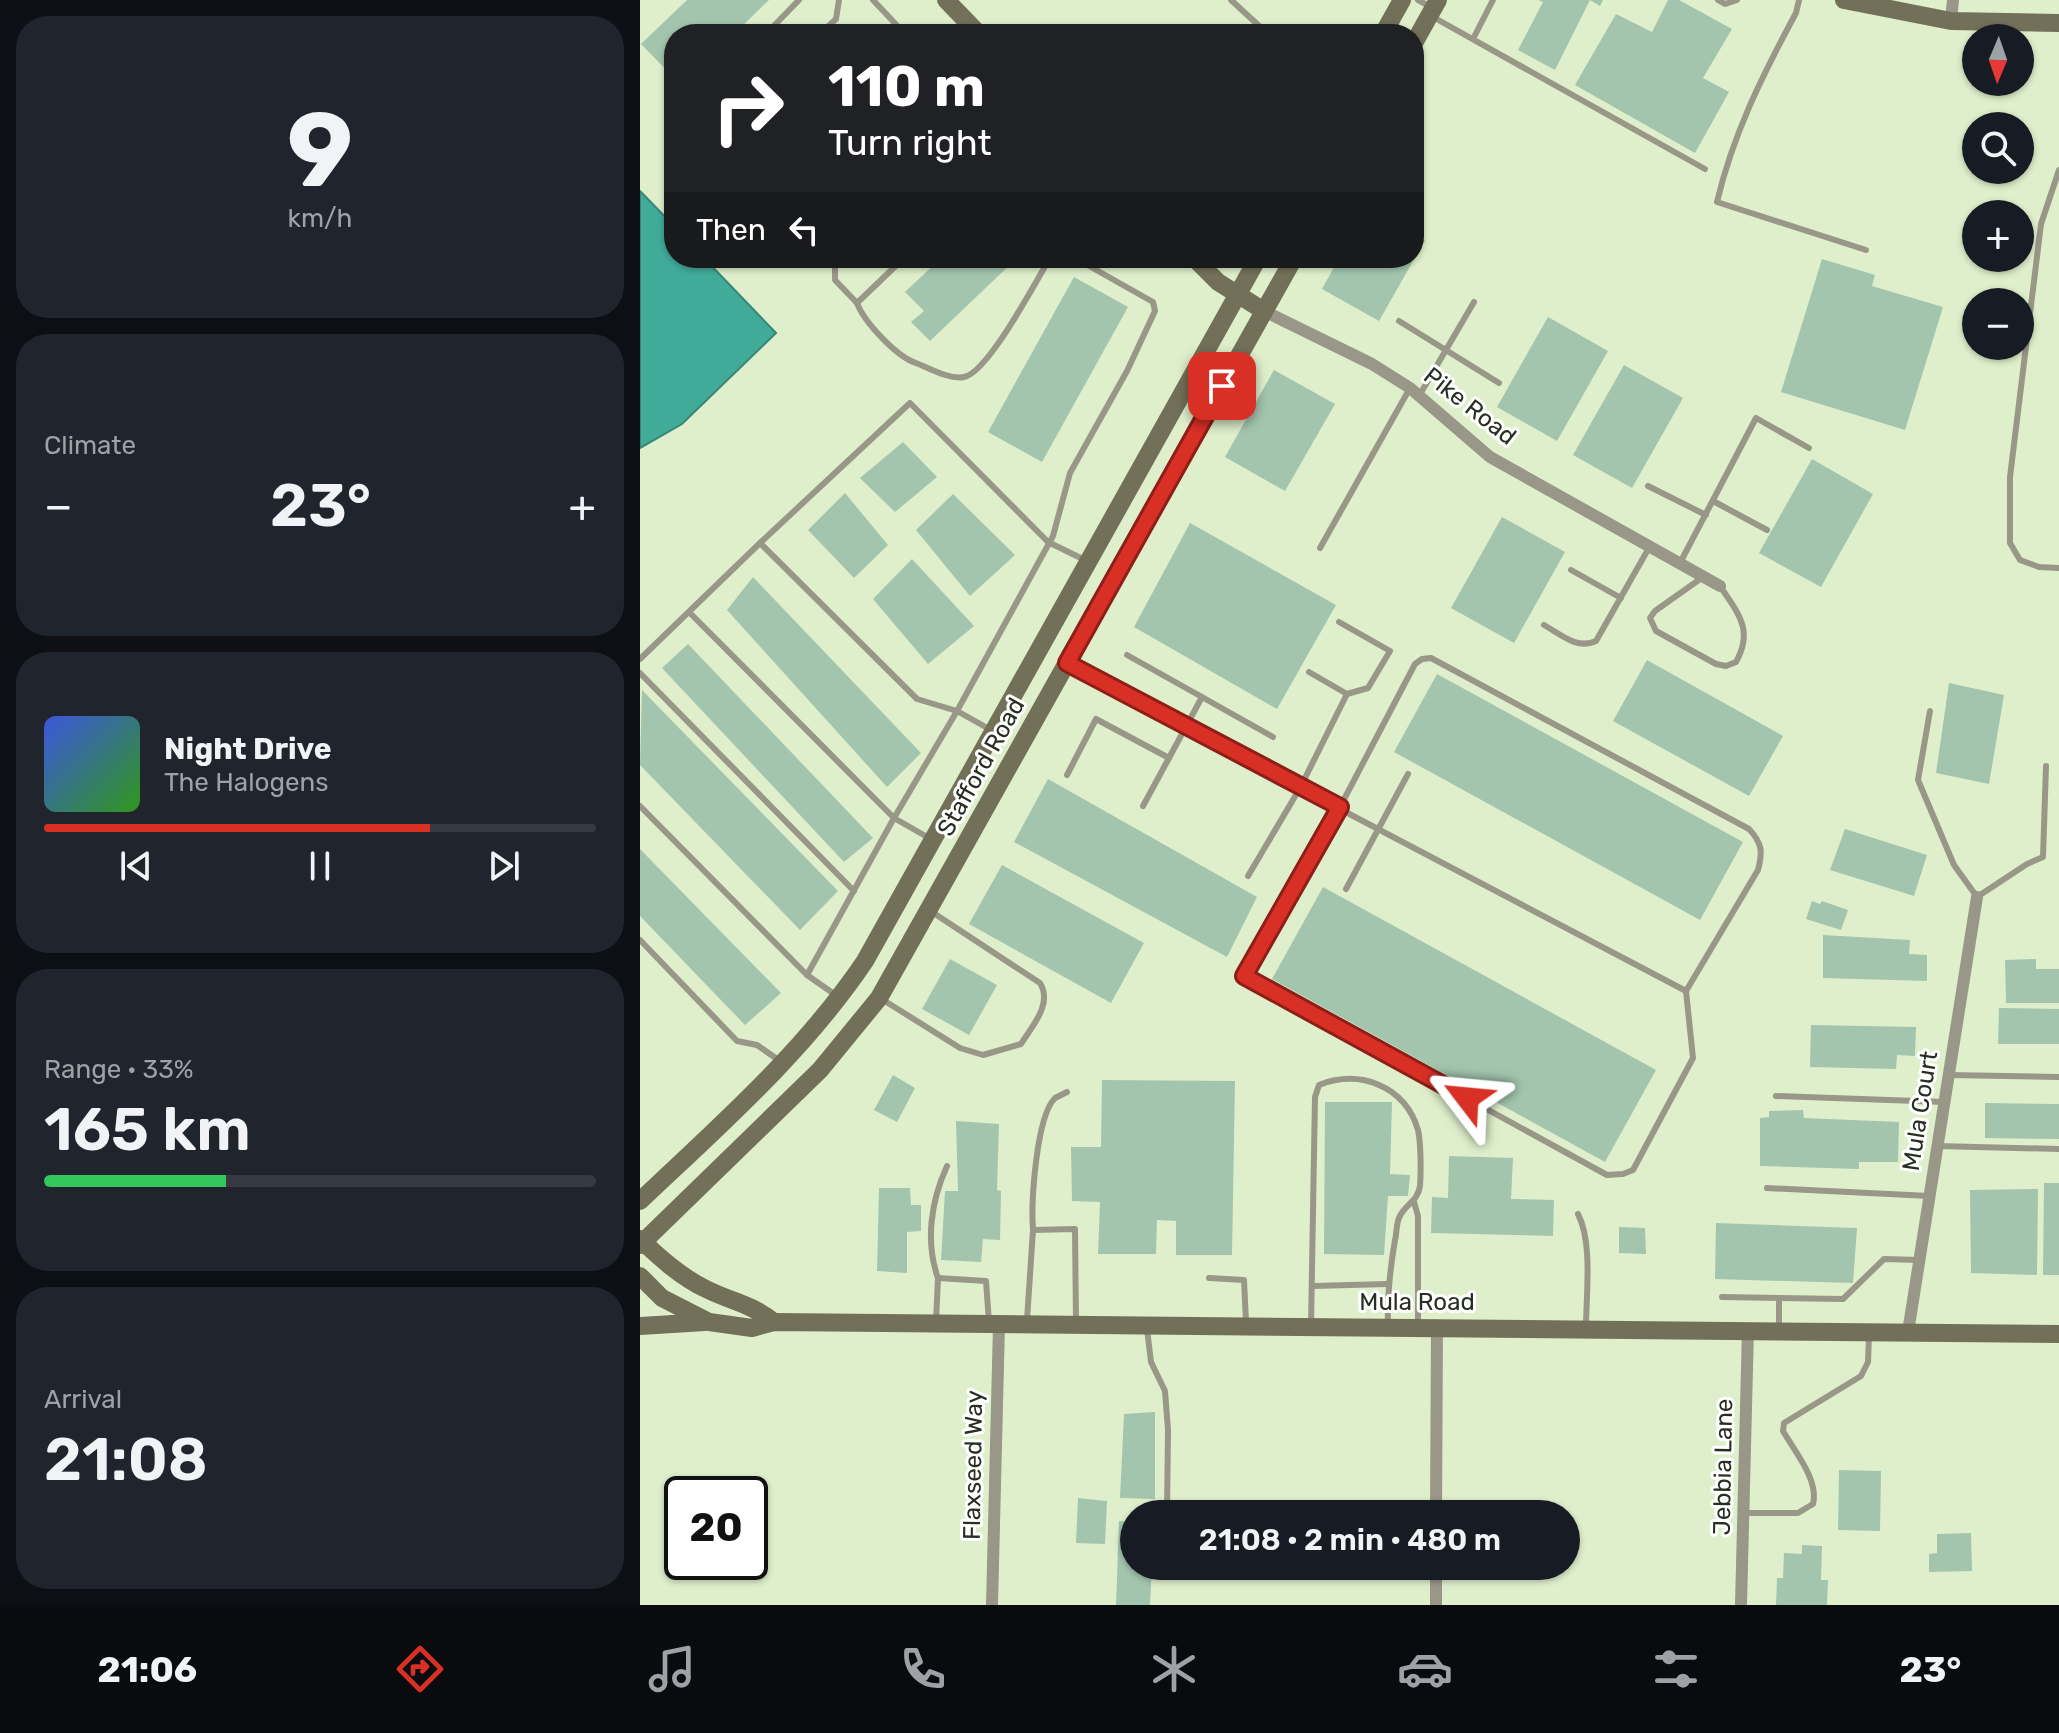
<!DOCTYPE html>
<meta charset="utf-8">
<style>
body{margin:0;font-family:Rubik,sans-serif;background:#20242c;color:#f1f3f6;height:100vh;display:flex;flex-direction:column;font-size:30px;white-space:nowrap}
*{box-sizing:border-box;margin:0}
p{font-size:26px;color:#9ea1a6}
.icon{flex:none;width:44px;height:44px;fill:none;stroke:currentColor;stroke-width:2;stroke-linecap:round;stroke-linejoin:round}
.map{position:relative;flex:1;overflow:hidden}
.sheet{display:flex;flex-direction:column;gap:16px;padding:16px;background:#0d0f14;width:640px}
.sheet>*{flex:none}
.hud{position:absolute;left:24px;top:24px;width:760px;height:244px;border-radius:32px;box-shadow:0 2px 6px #0004;background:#202124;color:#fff;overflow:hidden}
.needle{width:52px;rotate:182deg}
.controls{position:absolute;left:1322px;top:24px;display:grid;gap:16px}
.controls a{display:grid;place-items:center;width:72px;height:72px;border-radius:50%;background:#171b24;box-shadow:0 2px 6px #0004;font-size:40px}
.speed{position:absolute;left:24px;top:1476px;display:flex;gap:16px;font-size:40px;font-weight:700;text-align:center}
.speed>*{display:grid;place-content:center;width:104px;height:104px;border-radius:50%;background:#171b24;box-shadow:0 2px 6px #0004;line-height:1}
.speed .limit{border:4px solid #111;border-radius:12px;background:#fff;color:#111}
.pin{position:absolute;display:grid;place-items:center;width:68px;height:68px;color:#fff;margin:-34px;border-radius:16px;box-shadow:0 4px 12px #0006}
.me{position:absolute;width:88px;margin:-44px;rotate:299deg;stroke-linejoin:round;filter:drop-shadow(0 0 6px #0008)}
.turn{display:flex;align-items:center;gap:28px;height:168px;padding:0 32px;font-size:36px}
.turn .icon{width:104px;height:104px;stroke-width:2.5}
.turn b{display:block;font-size:56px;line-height:68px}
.then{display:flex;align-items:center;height:76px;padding:0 32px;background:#0003;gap:16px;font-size:30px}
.big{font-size:60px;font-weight:600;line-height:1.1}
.sheet .widget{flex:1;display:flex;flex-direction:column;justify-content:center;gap:12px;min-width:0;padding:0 28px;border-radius:32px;background:#20242c}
.sheet .dial{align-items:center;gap:0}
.dial b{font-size:104px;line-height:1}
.song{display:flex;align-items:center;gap:24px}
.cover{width:96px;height:96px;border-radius:12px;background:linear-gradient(135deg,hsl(230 70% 55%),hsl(110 70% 35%))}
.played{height:8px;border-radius:4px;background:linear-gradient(90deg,#d93025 70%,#363941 70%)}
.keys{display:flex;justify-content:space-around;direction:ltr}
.heat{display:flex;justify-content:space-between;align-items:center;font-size:44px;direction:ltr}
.charge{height:12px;border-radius:6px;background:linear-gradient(90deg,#34c759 33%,#363941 0)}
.trip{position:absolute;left:480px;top:1500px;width:460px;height:80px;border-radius:40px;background:#171b24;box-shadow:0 2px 6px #0004;font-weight:600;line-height:80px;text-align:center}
.tabs{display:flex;height:128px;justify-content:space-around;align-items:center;background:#090b0e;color:#9ea1a6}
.tabs .icon{width:56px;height:56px}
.tabs .on{color:#d93025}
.tabs b{font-size:36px;color:#f1f3f6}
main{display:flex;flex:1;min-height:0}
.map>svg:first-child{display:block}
</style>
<main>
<section class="sheet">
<div class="widget dial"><b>9</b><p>km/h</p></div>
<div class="widget"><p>Climate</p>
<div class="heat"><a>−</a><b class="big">23°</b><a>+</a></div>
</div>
<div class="widget">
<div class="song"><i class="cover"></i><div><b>Night Drive</b><p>The Halogens</p></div></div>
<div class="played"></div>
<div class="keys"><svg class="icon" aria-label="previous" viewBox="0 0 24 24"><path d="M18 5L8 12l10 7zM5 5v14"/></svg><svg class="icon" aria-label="pause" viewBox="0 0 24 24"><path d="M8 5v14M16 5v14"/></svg><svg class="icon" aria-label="next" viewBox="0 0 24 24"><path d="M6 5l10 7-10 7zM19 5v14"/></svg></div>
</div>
<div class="widget"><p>Range · 33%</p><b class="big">165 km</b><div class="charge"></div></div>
<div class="widget"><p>Arrival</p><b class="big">21:08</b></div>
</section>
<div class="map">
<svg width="1419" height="1605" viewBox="0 0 1419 1605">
<rect width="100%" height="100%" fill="#dfefcc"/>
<polygon fill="#41ab9a" stroke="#3a8676" stroke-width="2" points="0,191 34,226 34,258 64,258 136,333 42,424 0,448"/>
<g fill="#a3c5ad">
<polygon points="47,0 129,0 94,34 34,34 34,78 1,44"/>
<polygon points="898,0 963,0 960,6 950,0 915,70 878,50 903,2"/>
<polygon points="1028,0 1039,0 1092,29 1063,78 1089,92 1055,153 935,85 976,14 1012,32"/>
<polygon points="774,233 785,240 739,321 682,289 699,258 774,258"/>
<polygon points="301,258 377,258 290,341 271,322 284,311 265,292"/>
<polygon points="1182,259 1235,275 1232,286 1303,307 1265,430 1141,392"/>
<polygon points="434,277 488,307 402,462 348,432"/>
<polygon points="908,317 968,351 917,441 857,407"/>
<polygon points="984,365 1043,398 992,488 933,455"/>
<polygon points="634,370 695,404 645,491 585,457"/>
<polygon points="263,442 297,477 255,512 220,478"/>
<polygon points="1172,459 1233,494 1181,587 1119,553"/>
<polygon points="205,493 248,545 214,578 168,530"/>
<polygon points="313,494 375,555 330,596 276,530"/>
<polygon points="862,517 925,552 874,643 811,608"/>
<polygon points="550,523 696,605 637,709 494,627"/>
<polygon points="272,559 334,626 288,664 233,599"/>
<polygon points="113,577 281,753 247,787 87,610"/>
<polygon points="48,644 233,838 204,862 22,668"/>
<polygon points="1007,660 1143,736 1109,796 973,721"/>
<polygon points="797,674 1103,842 1060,920 754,752"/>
<polygon points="1309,683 1364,695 1349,784 1296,773"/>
<polygon points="2,690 198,891 160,930 0,765"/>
<polygon points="408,779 617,897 587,957 374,842"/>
<polygon points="1205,829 1287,855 1274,896 1190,870"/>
<polygon points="0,849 141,993 105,1025 0,916"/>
<polygon points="362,865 504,943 471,1003 329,924"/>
<polygon points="683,887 1016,1070 965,1162 632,979"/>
<polygon points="1172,901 1180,904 1182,901 1208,910 1201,930 1166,919"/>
<polygon points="1183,935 1270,940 1269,954 1287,955 1287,981 1183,978"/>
<polygon points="310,959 357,985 329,1035 282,1009"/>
<polygon points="1396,959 1396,969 1419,969 1419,1003 1366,1003 1365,960"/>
<polygon points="1359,1008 1419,1009 1419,1044 1358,1044"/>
<polygon points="1171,1025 1276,1027 1275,1056 1257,1055 1256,1069 1170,1067"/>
<polygon points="253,1075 275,1088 257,1122 234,1110"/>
<polygon points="462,1080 595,1081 592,1255 536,1255 536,1221 517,1220 516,1254 458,1254 460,1202 432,1201 431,1147 461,1147"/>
<polygon points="685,1102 752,1102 750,1174 770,1175 768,1196 748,1196 744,1255 684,1254"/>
<polygon points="1345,1103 1419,1104 1419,1139 1345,1138"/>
<polygon points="1163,1110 1164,1118 1259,1122 1258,1162 1219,1162 1219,1169 1120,1166 1120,1118 1129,1117 1129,1111"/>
<polygon points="316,1121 359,1124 357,1190 361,1191 360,1240 343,1239 341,1262 301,1260 305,1191 318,1191"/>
<polygon points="809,1156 873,1158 871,1199 914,1200 913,1236 791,1233 792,1197 808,1198"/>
<polygon points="1404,1183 1419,1183 1419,1275 1403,1275"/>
<polygon points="239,1188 270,1188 271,1205 281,1205 281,1231 267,1232 267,1273 237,1271"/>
<polygon points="1398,1189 1397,1275 1331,1273 1330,1190"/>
<polygon points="1076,1223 1217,1228 1213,1283 1075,1279"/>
<polygon points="979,1227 1005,1228 1006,1254 979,1253"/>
<polygon points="515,1412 515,1499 480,1498 484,1414"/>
<polygon points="1199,1470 1241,1471 1240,1531 1198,1530"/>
<polygon points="438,1498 467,1501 465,1544 436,1543"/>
<polygon points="479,1521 494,1522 494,1566 512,1566 510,1605 476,1605"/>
<polygon points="1331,1533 1332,1571 1289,1572 1289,1554 1297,1553 1297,1534"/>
<polygon points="1162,1545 1182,1546 1181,1580 1188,1580 1187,1605 1136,1605 1137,1578 1143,1578 1144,1553 1162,1554"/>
</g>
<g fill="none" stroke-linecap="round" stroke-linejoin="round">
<g stroke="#999787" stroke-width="6">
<polyline points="233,0 265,34"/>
<polyline points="591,0 628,34"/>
<polyline points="778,0 791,7"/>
<polyline points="1078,0 1085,4 1097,0"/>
<path d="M1159,0L1156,13C1123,74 1093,134 1077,202L1226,250"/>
<polyline points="793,17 1065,169"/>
<polyline points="126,34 159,0"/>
<polyline points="180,34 196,19 199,0"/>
<polyline points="833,39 853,0"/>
<polyline points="1419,170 1401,224 1370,477 1370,543 1380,560 1399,567 1419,568"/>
<polyline points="200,258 195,267 195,280 217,303 264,258"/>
<path d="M217,303C224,322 257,357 276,363C289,368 310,380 324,377C348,373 396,281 410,258"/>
<polyline points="759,321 859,383"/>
<polyline points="779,396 834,302"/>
<polyline points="1008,486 1066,515"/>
<polyline points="1073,501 1127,530"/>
<polyline points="120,543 270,403 408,542 447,561"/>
<polyline points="680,548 770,388"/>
<polyline points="1040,563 1116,418 1169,448"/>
<polyline points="931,570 981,598"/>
<path d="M1063,577L1015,611L1010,618L1016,631L1076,664L1086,666L1096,662C1114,630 1098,613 1080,586"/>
<polyline points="49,612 254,818 167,975 197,996"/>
<path d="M904,625C920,634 937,650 956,641L1010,546"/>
<polyline points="487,655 562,697"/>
<path d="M791,658L1109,829C1122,843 1123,851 1118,870L1046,991L1053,1058L993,1170L983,1174L967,1175L604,976L700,807L775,664L782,659Z"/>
<polyline points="0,659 120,543 277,699 317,711 351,730"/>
<polyline points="669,672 707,694"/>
<polyline points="0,673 214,891"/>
<polyline points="1290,711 1278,780 1314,865 1337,897 1387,864 1403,857 1406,766"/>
<polyline points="427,775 456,719 529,758 562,697 633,737"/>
<polyline points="660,788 1046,991"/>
<polyline points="0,806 167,975"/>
<polyline points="503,806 529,758"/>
<polyline points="289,838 254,818 317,711 413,536 430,473 487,371 515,311 513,302 435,258"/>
<polyline points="608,876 660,788 707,694 728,688 750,651 699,622"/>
<polyline points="706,889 768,774"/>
<polyline points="0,940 97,1041 117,1045 140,1061"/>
<path d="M240,998L320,1048L343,1055L381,1044C392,1026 413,1004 400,983L292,912"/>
<polyline points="1308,1075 1419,1077"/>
<polyline points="1136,1096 1304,1102"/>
<polyline points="1297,1146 1419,1149"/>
<polyline points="1127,1188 1289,1196"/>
<polyline points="774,1202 778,1216 778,1326"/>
<path d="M938,1214C953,1243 946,1295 946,1328"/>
<path d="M393,1230C391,1203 396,1117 415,1098C419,1096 423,1094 427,1092"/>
<path d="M298,1278C285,1242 291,1201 307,1166"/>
<polyline points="569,1278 604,1280 606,1322"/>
<polyline points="673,1286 748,1284"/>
<polyline points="1082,1297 1203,1299 1244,1259 1279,1260"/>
<polyline points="387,1320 393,1230 435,1229 436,1322"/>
<polyline points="296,1322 298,1278 346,1281 349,1322"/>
<path d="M671,1326L675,1097L679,1085C720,1069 765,1086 778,1130C781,1143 781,1173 780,1186C778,1201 766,1204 760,1216C756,1222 757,1233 755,1240C750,1269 747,1296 748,1326"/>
<polyline points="1139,1327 1139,1299"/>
<polyline points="507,1329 511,1362 525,1391 528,1430 527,1514"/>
<path d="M1104,1513H1158L1173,1504C1179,1480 1155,1452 1143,1431L1144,1423L1221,1376L1228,1362L1229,1335"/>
</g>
<g stroke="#999787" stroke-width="12">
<polyline points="1311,21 1313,0"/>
<polyline points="624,311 732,364 770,388 850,457 1080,586"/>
<polyline points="427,663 660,788"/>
<polyline points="1268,1332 1337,897"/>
<polyline points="796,1514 797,1326"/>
<polyline points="352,1605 359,1325"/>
<polyline points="796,1605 796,1566"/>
<polyline points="1101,1605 1108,1329"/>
</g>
<g stroke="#737059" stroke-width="18">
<polyline points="306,0 339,34"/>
<polyline points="1204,0 1311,21 1419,23"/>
<polyline points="743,34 762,0"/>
<polyline points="774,43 798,0"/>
<polyline points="554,258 578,282 624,311"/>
<path d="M0,1201C80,1125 163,1053 225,961L618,258"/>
<path d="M0,1239C20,1258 41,1277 66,1289C92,1302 110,1303 134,1322"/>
<polyline points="0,1245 180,1070 239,998 654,258"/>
<polyline points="0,1276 22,1298 69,1322 112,1328 134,1322 1419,1334"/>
<polyline points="0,1326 65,1322"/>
</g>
</g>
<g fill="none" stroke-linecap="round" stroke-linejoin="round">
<defs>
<polyline id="route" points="582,386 427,663 700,807 604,976 827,1098"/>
</defs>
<use href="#route" stroke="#8d1f18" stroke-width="20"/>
<use href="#route" stroke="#d93025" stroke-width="14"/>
</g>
<g text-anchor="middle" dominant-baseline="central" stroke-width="6" stroke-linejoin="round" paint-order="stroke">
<g font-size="24" fill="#282e21" stroke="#fff">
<text transform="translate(830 406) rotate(38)">Pike Road</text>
<text transform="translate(341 767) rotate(-61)">Stafford Road</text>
<text transform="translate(1280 1111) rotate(-81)">Mula Court</text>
<text x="777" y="1302">Mula Road</text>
<text transform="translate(333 1465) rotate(-89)">Flaxseed Way</text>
<text transform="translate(1083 1467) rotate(-89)">Jebbia Lane</text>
</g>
</g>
</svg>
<div class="controls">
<a><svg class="needle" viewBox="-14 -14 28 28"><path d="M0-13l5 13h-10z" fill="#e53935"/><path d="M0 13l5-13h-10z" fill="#9ea1a6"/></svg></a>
<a><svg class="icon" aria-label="search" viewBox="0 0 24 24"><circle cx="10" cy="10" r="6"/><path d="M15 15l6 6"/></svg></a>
<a>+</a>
<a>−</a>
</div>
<div class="speed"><div class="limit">20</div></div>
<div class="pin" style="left:582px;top:386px;background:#d93025"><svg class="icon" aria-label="arrive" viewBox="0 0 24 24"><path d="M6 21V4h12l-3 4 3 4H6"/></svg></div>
<svg class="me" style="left:827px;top:1098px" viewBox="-20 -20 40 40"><path d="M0-17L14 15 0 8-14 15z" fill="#d93025" stroke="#fff" stroke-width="4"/></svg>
<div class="trip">21:08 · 2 min · 480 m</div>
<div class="hud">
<div class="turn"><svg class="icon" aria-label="right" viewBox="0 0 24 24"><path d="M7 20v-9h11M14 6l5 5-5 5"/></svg><div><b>110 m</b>Turn right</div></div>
<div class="then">Then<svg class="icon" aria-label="left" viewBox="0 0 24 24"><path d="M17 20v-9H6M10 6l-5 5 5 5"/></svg></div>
</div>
</div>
</main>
<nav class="tabs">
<b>21:06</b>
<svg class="icon on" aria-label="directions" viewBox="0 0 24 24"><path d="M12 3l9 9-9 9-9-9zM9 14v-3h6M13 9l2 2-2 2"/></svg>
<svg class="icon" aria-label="music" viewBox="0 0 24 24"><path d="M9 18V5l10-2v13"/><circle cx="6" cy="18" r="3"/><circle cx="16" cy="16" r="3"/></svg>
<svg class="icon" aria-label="phone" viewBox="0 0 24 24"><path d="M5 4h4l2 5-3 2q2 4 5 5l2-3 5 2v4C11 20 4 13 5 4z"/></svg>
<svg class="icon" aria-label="climate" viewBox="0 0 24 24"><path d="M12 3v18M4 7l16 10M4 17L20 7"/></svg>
<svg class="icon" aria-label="car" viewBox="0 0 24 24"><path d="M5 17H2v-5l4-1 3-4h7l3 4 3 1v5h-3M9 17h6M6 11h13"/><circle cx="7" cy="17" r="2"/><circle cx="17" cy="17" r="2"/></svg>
<svg class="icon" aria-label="filters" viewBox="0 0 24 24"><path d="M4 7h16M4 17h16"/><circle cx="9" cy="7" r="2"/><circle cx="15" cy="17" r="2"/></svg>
<b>23°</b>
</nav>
